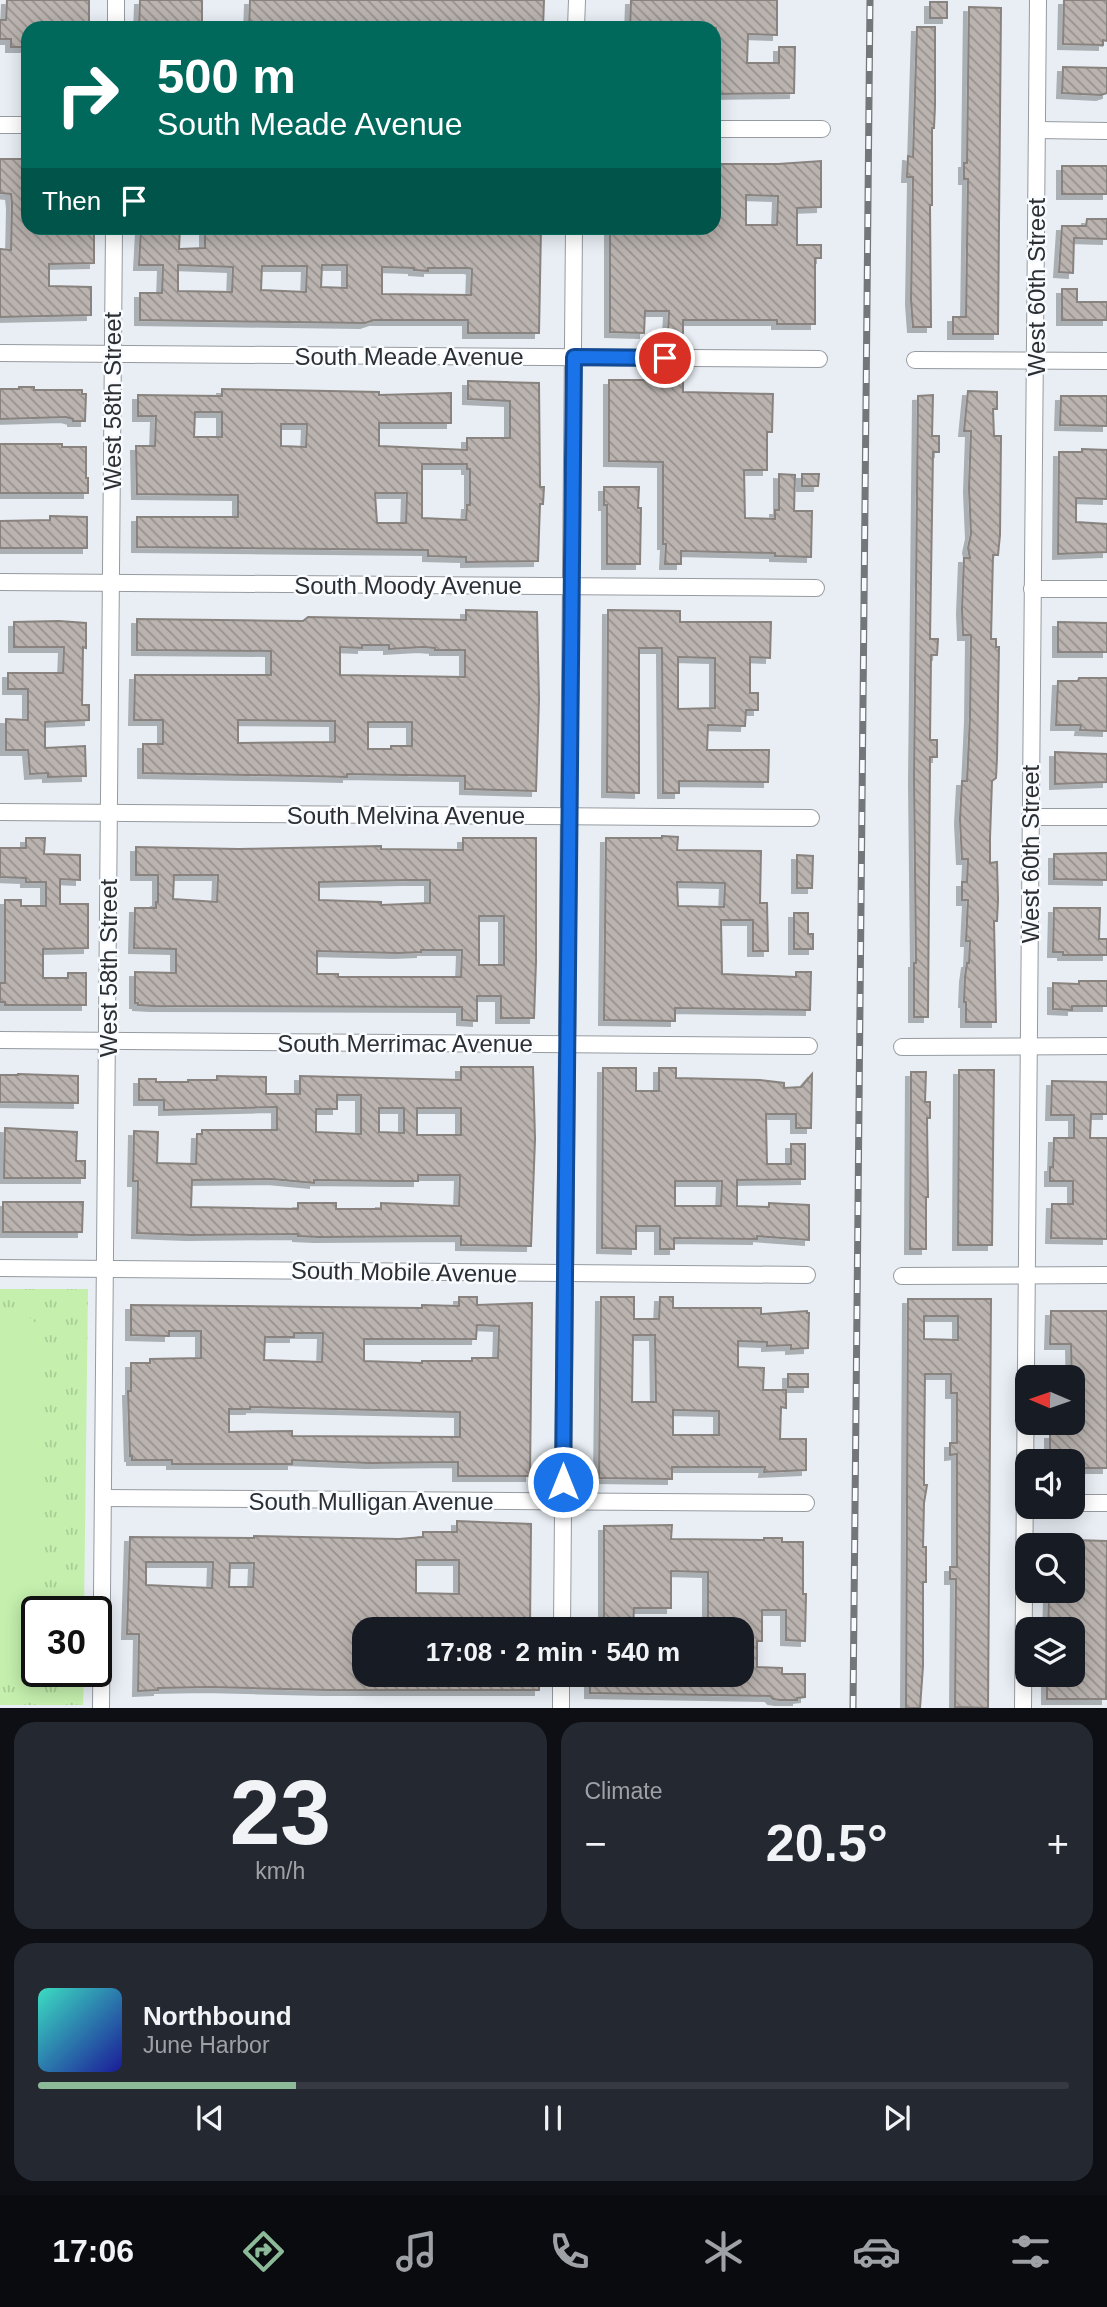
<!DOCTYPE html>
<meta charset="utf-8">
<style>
body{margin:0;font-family:Arial,sans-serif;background:#242831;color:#f1f3f6;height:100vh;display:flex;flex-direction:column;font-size:26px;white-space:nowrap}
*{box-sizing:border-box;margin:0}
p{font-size:23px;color:#9ea1a6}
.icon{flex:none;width:38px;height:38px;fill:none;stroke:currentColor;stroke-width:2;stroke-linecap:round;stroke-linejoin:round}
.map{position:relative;height:1708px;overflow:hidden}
.side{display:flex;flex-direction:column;gap:14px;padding:14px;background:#0d0f14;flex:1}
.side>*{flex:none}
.top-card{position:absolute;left:21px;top:21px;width:700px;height:214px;border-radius:21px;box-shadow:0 4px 18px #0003;background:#00695c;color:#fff;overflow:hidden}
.needle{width:46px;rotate:272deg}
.fabs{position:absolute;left:1015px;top:1365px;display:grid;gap:14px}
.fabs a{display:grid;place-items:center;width:70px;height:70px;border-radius:14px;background:#171b24;box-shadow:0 4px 18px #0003;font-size:35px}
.speed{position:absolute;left:21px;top:1596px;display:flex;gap:14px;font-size:35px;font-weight:700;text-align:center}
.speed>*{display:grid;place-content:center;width:91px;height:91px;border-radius:50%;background:#171b24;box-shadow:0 4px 18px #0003;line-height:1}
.speed .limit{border:4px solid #111;border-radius:10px;background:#fff;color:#111}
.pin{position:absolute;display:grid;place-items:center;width:60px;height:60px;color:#fff;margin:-30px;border:4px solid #fff;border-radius:50%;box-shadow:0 2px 7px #0007}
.me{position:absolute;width:77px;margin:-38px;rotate:0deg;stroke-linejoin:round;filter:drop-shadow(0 0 5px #0008)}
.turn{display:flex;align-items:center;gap:24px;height:147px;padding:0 21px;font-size:32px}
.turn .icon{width:91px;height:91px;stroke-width:2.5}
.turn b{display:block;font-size:49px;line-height:60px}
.then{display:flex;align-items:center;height:66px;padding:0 21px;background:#0003;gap:14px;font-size:26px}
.big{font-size:52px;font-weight:700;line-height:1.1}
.side .card{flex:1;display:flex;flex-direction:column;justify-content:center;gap:10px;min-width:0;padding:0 24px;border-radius:21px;background:#242831}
.side .dial{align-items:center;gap:0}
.dial b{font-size:91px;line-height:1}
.song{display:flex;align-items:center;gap:21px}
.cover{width:84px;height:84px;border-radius:10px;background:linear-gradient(135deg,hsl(170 70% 55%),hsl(240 70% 35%))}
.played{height:7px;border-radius:4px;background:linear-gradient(90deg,#8cba98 25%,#363941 25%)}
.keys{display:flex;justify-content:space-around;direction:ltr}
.heat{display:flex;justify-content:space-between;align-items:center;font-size:38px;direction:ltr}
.side .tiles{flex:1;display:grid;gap:14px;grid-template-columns:1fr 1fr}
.card:last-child{grid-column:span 2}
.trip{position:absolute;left:352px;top:1617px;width:402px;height:70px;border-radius:21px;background:#171b24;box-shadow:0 4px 18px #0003;font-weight:700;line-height:70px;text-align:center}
.tabs{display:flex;height:112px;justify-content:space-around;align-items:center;background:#090b0e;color:#9ea1a6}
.tabs .icon{width:49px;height:49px}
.tabs .selected{color:#8cba98}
.tabs b{font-size:32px;color:#f1f3f6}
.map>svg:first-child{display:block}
</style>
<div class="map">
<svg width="1107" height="1709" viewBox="0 0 1107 1709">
<defs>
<pattern id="park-tufts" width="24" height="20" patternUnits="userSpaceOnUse" patternTransform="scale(1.75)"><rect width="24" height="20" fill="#c4efad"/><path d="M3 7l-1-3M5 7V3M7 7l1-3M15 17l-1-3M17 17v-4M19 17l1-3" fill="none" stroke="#a9cd95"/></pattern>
<pattern id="building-back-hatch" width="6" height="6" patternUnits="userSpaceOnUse" patternTransform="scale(1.75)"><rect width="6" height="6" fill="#bab3af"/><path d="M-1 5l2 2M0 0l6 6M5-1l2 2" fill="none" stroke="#97928f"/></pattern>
<filter id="shadow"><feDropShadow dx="-5" dy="5" stdDeviation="0" flood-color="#0004"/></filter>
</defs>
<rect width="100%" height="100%" fill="#e8eef4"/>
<polygon fill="url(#park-tufts)" points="0,1289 88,1289 84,1612 37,1612 37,1671 84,1671 83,1705 0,1705"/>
<polygon fill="#c4efad" points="0,1312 23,1312 41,1328 36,1661 19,1682 0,1682"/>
<g fill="url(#building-back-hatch)" stroke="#89837f" stroke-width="2" fill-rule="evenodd" filter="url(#shadow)">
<polygon points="7,0 89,0 89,28 28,28 28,47 11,47 11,39 0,39 0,20 6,20"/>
<polygon points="140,0 202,0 202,28 139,28"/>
<polygon points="250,0 544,0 543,28 249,28"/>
<polygon points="631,0 777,0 777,35 748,34 747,63 779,63 779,47 795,47 794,93 715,94 716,28 630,28"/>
<polygon points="1064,0 1107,0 1107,41 1103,40 1103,45 1063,44"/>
<rect x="930" y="2" width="17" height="16"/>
<polygon points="969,7 1001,8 998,334 953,334 953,317 966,317 968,179 964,179 964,163 967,163"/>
<polygon points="917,27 935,27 935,106 934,128 932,128 932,205 930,205 931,327 913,327 911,300 913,177 907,177 908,156 913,157"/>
<polygon points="1063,67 1107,68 1107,93 1101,95 1062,93"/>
<polygon points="0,159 28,159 28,228 94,228 94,263 49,264 49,286 91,287 91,315 0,317 0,249 11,250 12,204 11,194 0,193"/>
<path d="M821,161V207L797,208V245H821V258H815V324H777V320H683V333H668L669,311H645L644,333L610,332V228H714L715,164H778ZM746,195L778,196L777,225H746Z"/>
<rect x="1062" y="166" width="45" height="28"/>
<polygon points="1087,219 1107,219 1107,239 1074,238 1073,273 1059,272 1062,226 1086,226"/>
<path d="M141,228H180L179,249L205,248V228H541L539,333H468V320H374L365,323L140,320V293H162L163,265H139ZM178,265L233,267L232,292L178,291ZM322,265H347V288L321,287ZM262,266H307L306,292L261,290ZM382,267L414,268V270L428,271V268H469L472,269L471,295L382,294Z"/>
<polygon points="1062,289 1077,289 1077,302 1107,302 1107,320 1062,320"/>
<polygon points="609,380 683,380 683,392 773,394 772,432 767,432 767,470 744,470 745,518 775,519 775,510 779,510 779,474 795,475 794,511 812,511 811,557 775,556 775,553 681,551 681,564 665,564 666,544 663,544 663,462 609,461"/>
<path d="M468,381L539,383L540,487H544L543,504H540L538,561L466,562V557L428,556V550L137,547V517H238V495L137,494L136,446H155L156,416H138V395L222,396V389L379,392V395L451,393V423H379V446L467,450V438H510V401L468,399ZM195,412H222V437H194ZM281,424H307L306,447L281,446ZM422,464H467V469H470V505H467L466,520L422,518ZM375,493H407L406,523H377Z"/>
<polygon points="19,387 34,387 34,390 82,390 82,394 86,394 85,421 73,421 73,419 66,417 0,419 0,389 19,389"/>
<polygon points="968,391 997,392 997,409 993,409 994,436 1001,436 1000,535 998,555 993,555 991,639 996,639 996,647 999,647 997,758 996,778 992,781 990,838 990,863 997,862 998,900 997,921 994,921 996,1022 966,1022 966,1002 964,1002 965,977 967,963 969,963 970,941 966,941 968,900 962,900 962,882 967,882 968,859 962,859 960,819 962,781 967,781 970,717 971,635 963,635 962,609 964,558 970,558 968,548 971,534 969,488 971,431 964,431"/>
<polygon points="933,395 932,436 939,436 939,452 933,452 930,639 938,639 937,655 931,655 930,740 937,740 937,757 930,757 928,1017 914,1017 914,963 916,963 914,778 918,396"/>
<polygon points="1061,396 1107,396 1107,426 1060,425"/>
<polygon points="0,444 62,444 62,447 86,447 86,478 88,478 88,493 0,493"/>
<polygon points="1082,449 1107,450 1107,499 1076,498 1076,522 1107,524 1107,552 1058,554 1059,452 1082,452"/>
<polygon points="802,474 819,474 818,486 802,486"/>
<polygon points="604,487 639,487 638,508 641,508 640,564 607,564 607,505 604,505"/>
<polygon points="50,516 87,517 87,548 0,548 0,521 50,520"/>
<path d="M466,610L537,612L539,699L536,791L465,789V776L347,774V777L309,776L143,773V744H163V720H134L135,675H271V651L137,650V619L303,621L308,617L466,620ZM362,645H389V649L423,647L435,648V650H465V677L340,675V647L362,648ZM238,720L335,721V742L238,743ZM368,722H412V746H391V749H368Z"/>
<path d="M608,610L680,611V622H771L770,658L750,657V693H758V710H746L745,726L708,725L707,750H769L768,782L679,781V793H663L662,648H639V793L607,792ZM678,657L715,658V708L678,709Z"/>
<polygon points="59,621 86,623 86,648 83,647 82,705 89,705 89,720 45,722 45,748 85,746 86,776 48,777 48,773 30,774 28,750 6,750 6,719 28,720 28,689 8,689 8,673 63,673 64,647 14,647 14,622"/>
<polygon points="1058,622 1107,623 1107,652 1058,652"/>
<polygon points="1079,678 1107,678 1107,731 1080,730 1081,725 1056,725 1058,681 1078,681"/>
<polygon points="1055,752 1107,754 1107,782 1055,784"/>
<path d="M662,836L678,837L677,850L761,851L760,903H767L768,951H753V920H721L722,974L796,977V972H811L810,1010L675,1008V1021L604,1020L606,838H662ZM677,882L725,883L724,907L678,906Z"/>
<polygon points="26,838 45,838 44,854 80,855 80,880 60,879 60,904 88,904 88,948 43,949 43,978 68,978 68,973 86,973 86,1005 5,1005 5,1002 0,1002 0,983 5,983 5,900 21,900 21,906 46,906 46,882 26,882 26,878 0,877 0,848 26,848"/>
<path d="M463,838H536V962L534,1018H501V996H477V1021L462,1020V1007L155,1006L138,1005V1003H135V972L176,973V949L134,948L135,908H156V902H158V875H136V847L239,849L381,846V849L463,850ZM174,875H218L217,902L173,899ZM408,880H430V903L381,905V902L319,900V882ZM479,916H504V965H479ZM421,950H462L461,977H338V974H317V951L398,953L421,952Z"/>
<polygon points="1107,853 1107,880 1054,879 1054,854"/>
<polygon points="797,855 813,856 812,888 797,888"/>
<polygon points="1054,908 1100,908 1099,939 1107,939 1107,955 1063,955 1063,952 1053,952"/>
<polygon points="794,913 808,913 808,934 813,934 813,949 794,949"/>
<polygon points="1079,981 1107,981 1107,1006 1072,1006 1072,1010 1053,1009 1053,983 1079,984"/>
<path d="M461,1067H533L535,1139L531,1246L461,1245V1236L319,1237L298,1236V1234L191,1235L137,1233L138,1181H133L134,1131L158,1132L157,1163L196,1164L197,1134H202V1130H277V1107L164,1110V1100H139V1079H156V1082H188V1080H217V1076L266,1077V1094H300V1076L461,1080ZM337,1095H361V1134L316,1132V1109H337ZM379,1108H404V1133L379,1132ZM417,1108H461V1135H417ZM418,1175H460L459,1206L381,1203V1209H336V1203H298V1209L191,1207L192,1180L272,1179L314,1183V1180L397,1181H418Z"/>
<path d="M603,1068H636V1091H659V1068H676V1078L760,1080L784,1083V1088L801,1087L812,1074L811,1128H796V1114H766L767,1164H791V1144H805V1179L737,1180V1206L769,1207V1203L809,1205V1240L757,1236V1239L674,1238V1249H660V1226H636V1249L602,1248ZM675,1181H722L721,1206H675Z"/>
<polygon points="959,1070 994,1070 992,1245 958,1245"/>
<polygon points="911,1072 926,1072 925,1102 930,1102 930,1118 927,1118 928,1197 926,1197 926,1249 910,1249"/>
<polygon points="18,1074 78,1076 78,1103 0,1102 0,1075 18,1075"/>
<polygon points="1052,1081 1107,1082 1107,1114 1091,1114 1090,1138 1107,1138 1107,1239 1051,1238 1052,1204 1073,1204 1073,1181 1050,1181 1050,1167 1053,1167 1054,1138 1074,1138 1074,1115 1051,1115"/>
<polygon points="5,1128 77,1132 76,1161 85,1161 85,1178 4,1178"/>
<polygon points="3,1202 83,1202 82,1232 3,1232"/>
<path d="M459,1297H477V1305L532,1303L530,1476H458V1462L370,1463L292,1460V1464H172V1460H132V1456H130L128,1391H131V1363H150V1359L201,1358V1331H169V1336L131,1335V1305L422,1308V1305L459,1306ZM477,1325L499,1326L498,1358H472V1361H422V1363L364,1361V1339H476ZM294,1333H323L322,1362L264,1360L265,1337H294ZM250,1407L460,1412V1437L292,1436V1431L229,1432V1409H250Z"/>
<path d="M601,1297H634V1319H659L660,1297H673V1308H761V1314L807,1311V1313H809L808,1348L791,1349V1345L767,1346V1342L738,1341V1367L764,1368L763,1390H786V1408L781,1407L780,1439H806V1470L764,1472L765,1467H672V1479L599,1478ZM633,1335H655L656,1402H632ZM673,1410L719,1411V1435H673Z"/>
<path d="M908,1299H991L988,1708L955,1707L956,1579H950V1567H957V1454L950,1455V1443H957V1393H951V1374H925L924,1463V1485H927L924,1503L923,1547H926V1582H923V1666L920,1708H906ZM924,1316H958V1340L924,1339Z"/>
<polygon points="1051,1311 1107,1311 1107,1468 1073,1468 1073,1461 1050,1461 1050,1434 1073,1434 1071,1344 1050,1344"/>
<rect x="788" y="1374" width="20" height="13"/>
<path d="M457,1521L531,1524L530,1629H364V1635H354L353,1658H364V1675H539V1690H328L209,1687L158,1688V1690L138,1691L139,1634H127L130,1537L254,1538V1536L399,1539L423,1537V1532H457ZM416,1560H459V1594L416,1593ZM146,1562H213L212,1588L146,1585ZM230,1563H254L253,1587H229Z"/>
<polygon points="672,1525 671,1539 764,1540 764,1538 782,1538 782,1542 803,1542 803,1594 806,1594 805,1641 786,1640 786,1610 762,1610 762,1641 757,1641 757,1667 782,1668 782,1674 805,1674 805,1697 797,1698 797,1700 780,1700 773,1699 770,1696 590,1693 590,1675 742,1675 742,1629 708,1629 708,1572 671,1571 671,1608 634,1608 633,1629 604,1629 604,1526"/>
<polygon points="1073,1540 1107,1541 1106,1699 1047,1699 1047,1675 1073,1675 1073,1629 1048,1629 1049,1596 1072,1596 1073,1593"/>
</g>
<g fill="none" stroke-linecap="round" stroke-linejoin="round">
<defs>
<g id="street">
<polyline points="116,28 116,0"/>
<polyline points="576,28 577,0"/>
<polyline points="0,125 28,125"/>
<polyline points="714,129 822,129"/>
<polyline points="1037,130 1107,131"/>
<polyline points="0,353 819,359"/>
<polyline points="915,360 1107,361"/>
<polyline points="0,582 816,588"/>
<polyline points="1032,589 1107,589"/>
<polyline points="0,812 811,818"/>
<polyline points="1030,817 1107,817"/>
<polyline points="0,1040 809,1046"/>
<polyline points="902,1047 1107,1046"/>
<polyline points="0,1268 807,1275"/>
<polyline points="902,1276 1107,1275"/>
<polyline points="103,1498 806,1503"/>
<polyline points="1073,1503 1107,1503"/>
<polyline points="562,1629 574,228"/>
<polyline points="101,1709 114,228"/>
<polyline points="561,1709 561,1675"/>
<polyline points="1023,1709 1038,0"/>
</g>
</defs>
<use href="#street" stroke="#969ba0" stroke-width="18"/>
<use href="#street" stroke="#fff" stroke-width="16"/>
<defs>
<polyline id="rail" points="853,1709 870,0"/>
</defs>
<use href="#rail" stroke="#73777a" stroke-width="7"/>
<use href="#rail" stroke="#f8fbff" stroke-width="4.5" stroke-dasharray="13" stroke-linecap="butt"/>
</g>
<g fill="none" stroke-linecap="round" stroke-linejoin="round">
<defs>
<polyline id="route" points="563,1482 574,357 665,358"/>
</defs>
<use href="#route" stroke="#114b97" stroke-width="18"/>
<use href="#route" stroke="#1a73e8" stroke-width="12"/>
</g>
<g text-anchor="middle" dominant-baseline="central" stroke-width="5" stroke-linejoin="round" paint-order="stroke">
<g font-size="24" fill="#2c2e30" stroke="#f8fbff">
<text transform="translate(1036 287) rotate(-90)">West 60th Street</text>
<text x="409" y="356">South Meade Avenue</text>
<text transform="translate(112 401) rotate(-90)">West 58th Street</text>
<text x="408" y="585">South Moody Avenue</text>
<text x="406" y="815">South Melvina Avenue</text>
<text transform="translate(1030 854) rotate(-90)">West 60th Street</text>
<text transform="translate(108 968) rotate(-90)">West 58th Street</text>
<text x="405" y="1043">South Merrimac Avenue</text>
<text transform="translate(404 1272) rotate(1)">South Mobile Avenue</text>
<text x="371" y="1501">South Mulligan Avenue</text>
</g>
</g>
</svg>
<div class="fabs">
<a><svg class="needle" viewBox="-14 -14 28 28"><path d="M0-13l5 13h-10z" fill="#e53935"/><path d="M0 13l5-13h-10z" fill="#9ea1a6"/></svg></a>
<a><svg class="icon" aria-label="sound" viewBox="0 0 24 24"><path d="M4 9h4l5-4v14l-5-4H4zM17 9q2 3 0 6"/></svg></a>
<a><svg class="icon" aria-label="search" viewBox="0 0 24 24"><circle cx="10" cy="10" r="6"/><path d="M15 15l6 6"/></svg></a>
<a><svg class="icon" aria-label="layers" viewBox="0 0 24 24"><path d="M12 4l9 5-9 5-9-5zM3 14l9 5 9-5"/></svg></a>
</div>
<div class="speed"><div class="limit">30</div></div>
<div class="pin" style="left:665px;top:358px;background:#d93025"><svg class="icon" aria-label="arrive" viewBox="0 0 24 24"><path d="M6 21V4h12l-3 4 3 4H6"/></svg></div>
<svg class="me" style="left:563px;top:1482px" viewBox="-20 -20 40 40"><circle r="17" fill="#1a73e8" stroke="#fff" stroke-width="3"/><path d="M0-11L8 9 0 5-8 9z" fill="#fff"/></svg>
<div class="trip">17:08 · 2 min · 540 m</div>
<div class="top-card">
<div class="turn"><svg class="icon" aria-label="right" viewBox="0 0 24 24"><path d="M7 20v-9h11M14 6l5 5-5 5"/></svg><div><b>500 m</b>South Meade Avenue</div></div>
<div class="then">Then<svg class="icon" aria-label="arrive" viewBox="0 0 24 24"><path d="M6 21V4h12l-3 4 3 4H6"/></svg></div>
</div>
</div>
<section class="side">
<div class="tiles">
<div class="card dial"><b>23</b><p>km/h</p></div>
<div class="card"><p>Climate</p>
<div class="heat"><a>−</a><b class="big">20.5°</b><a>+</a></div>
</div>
<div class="card">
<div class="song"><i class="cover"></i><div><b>Northbound</b><p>June Harbor</p></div></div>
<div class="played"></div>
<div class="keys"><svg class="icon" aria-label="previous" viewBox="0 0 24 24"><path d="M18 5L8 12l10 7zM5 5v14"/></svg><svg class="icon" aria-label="pause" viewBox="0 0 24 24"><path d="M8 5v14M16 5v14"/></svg><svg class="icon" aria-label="next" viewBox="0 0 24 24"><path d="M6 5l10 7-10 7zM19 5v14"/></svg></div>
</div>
</div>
</section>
<nav class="tabs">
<b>17:06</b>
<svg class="icon selected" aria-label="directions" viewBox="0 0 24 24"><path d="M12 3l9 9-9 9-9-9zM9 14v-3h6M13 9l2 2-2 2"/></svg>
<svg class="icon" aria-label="music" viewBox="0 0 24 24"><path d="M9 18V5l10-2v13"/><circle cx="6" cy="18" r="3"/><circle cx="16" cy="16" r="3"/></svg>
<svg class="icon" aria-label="phone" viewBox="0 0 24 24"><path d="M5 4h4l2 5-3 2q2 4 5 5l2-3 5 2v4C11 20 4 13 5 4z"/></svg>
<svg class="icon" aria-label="climate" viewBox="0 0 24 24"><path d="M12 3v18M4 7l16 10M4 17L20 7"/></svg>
<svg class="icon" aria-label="car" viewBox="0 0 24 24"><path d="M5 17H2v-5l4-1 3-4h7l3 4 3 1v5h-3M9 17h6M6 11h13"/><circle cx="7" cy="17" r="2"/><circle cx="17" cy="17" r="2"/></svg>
<svg class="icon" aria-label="filters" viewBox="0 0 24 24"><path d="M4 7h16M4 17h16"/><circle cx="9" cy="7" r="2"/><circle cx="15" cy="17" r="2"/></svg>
</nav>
